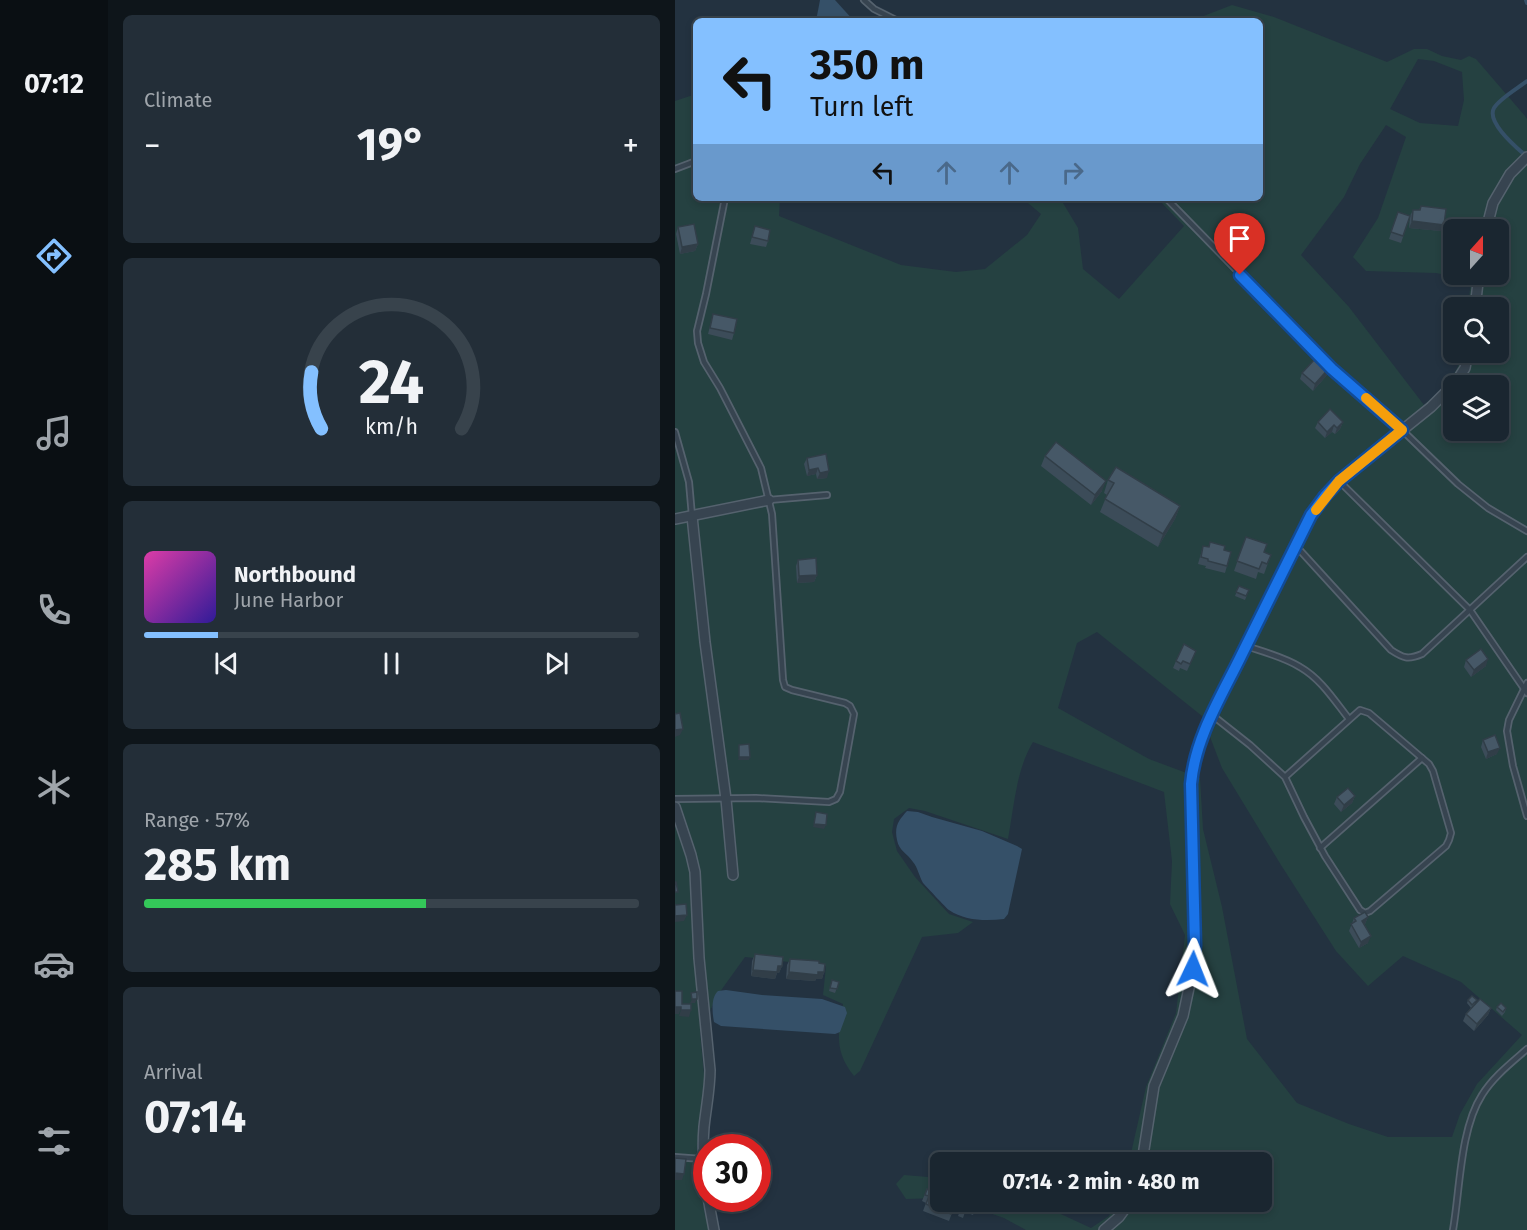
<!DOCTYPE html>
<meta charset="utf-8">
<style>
body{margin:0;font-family:"Fira Sans",sans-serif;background:#232e38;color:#f1f3f6;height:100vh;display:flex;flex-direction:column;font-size:22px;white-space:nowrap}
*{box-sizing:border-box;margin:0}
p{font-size:20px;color:#9fa5ab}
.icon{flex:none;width:33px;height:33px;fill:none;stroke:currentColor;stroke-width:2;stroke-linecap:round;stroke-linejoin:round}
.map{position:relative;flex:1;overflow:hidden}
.panel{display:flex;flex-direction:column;gap:15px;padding:15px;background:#0e151a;width:567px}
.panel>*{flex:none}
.hud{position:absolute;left:18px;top:18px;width:570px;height:183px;border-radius:9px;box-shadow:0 3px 9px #0003,0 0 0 2px #38434c;background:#84c0ff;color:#111;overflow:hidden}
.needle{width:39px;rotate:21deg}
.buttons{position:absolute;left:768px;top:219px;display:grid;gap:12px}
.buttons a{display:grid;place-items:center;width:66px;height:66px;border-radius:9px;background:#1a2630;box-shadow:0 3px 9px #0003,0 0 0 2px #38434c;font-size:30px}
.speed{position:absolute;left:18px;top:1134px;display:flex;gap:12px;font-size:30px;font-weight:700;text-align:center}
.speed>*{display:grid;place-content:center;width:78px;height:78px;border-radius:50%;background:#1a2630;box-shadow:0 3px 9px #0003,0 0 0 2px #38434c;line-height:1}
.speed .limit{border:9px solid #d22;background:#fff;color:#111}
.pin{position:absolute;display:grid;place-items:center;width:51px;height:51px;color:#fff;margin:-62px -26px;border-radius:50% 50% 50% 0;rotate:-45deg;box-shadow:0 0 6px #0007}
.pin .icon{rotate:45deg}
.me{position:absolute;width:66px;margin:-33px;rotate:2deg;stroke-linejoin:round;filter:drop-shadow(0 0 4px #0008)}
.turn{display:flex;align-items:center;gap:21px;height:126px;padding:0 18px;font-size:27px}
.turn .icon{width:78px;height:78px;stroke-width:2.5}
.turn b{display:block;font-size:42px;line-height:51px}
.lanes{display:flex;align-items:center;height:57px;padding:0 18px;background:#0003;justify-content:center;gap:30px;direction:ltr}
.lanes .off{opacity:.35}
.big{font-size:45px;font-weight:700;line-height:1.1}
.panel .tile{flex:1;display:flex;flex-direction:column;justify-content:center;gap:9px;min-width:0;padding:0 21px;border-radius:9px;background:#232e38}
.panel .dial{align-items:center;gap:0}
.dial svg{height:156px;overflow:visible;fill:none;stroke:#38434c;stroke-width:7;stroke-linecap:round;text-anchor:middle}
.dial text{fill:#f1f3f6;stroke:none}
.song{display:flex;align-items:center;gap:18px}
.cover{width:72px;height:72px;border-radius:9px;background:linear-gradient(135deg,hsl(320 70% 55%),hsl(250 70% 35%))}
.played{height:6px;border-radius:3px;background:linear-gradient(90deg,#84c0ff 15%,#38434c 15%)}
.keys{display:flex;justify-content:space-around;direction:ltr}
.heat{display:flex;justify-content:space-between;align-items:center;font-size:33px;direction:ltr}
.charge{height:9px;border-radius:4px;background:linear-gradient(90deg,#34c759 57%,#38434c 0)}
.trip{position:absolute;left:255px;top:1152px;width:342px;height:60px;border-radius:9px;background:#1a2630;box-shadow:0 3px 9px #0003,0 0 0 2px #38434c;font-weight:700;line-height:60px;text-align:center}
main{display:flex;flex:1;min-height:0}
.tab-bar{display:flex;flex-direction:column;width:108px;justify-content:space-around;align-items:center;background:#0a0f13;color:#9fa5ab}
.tab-bar .icon{width:42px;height:42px}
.tab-bar .current{color:#84c0ff}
.tab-bar b{font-size:27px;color:#f1f3f6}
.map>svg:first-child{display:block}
</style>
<main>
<nav class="tab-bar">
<b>07:12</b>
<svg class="icon current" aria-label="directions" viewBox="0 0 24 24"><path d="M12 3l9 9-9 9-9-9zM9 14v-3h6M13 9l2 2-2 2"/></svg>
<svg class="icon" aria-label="music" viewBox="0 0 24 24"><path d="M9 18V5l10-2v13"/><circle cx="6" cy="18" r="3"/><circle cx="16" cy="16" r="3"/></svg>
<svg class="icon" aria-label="phone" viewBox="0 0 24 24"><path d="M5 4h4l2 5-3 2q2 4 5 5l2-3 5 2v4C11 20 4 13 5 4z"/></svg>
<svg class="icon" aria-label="climate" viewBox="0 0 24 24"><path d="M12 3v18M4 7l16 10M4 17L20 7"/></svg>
<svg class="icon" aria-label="car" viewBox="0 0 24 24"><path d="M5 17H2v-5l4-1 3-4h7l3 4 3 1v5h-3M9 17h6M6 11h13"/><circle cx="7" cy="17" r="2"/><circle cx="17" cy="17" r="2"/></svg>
<svg class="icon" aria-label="filters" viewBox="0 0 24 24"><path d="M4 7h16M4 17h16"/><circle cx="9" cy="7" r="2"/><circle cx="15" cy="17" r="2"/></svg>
</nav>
<section class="panel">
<div class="tile"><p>Climate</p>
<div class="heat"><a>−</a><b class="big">19°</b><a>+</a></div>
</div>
<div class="tile dial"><svg viewBox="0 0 100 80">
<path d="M14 69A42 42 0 1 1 86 69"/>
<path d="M14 69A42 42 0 0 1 9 40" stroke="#84c0ff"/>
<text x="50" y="56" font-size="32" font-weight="700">24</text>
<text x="50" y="72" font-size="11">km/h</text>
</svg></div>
<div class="tile">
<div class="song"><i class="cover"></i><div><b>Northbound</b><p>June Harbor</p></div></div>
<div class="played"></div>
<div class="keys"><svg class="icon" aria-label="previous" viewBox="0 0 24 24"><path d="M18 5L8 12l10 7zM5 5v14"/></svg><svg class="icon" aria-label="pause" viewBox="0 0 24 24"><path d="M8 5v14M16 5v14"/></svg><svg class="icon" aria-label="next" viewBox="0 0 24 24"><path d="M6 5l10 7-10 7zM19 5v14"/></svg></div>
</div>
<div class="tile"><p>Range · 57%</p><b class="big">285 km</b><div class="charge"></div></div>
<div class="tile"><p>Arrival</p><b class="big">07:14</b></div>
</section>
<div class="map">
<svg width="852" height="1230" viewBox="0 0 852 1230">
<rect width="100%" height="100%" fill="#233240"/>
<g fill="#254141" fill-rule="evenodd">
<path d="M557,5L599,17L712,62L739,49H752L767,56L786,60L794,56L801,59L850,116L852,119V1230H351L329,1218L282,1202H354L375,1209L416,1228L434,1216L440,1202H586V1162H454L471,1087L501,1013L510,935L495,904L497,861L489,792L358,742C341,770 339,807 333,839L250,811L234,808L219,819L217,832L222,851L240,877L274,914L298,922L283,933L247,937L185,1071L179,1076C159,1051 163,1034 168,1004L148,995L151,966L70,957L42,996L25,1032L30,1085L21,1158L30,1215L35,1230H0V101L21,94V198H105L104,216L226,265L281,272L310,269L352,235L366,214L347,198H385L403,228L408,269L444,299L509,226L482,198H585V21H523L526,17ZM743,59L759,61L787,72L789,100L783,126L745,123L715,109ZM711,125L731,137L703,218L678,257L691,271L761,273L796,280L793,307L824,308V352L787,353C782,378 767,388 749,405L674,307L626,255L669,197L685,164ZM778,230H824V274H778ZM778,386H824V430H778ZM422,632L527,716L547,768L606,865L661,951L693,986L728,956L786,982L847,1035L802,1084L785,1114L777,1137H713L674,1124L622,1103L572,1039L547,907L528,829L525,778L474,759L383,708L402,643Z"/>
<polygon points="229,1175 265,1178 265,1198 231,1199 221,1184"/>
</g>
<g fill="#355068">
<polygon points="145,0 160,0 179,21 141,21"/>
<path d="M232,811L243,812L257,817L307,831L342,846L347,849L334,909L333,914L329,919C311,921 290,921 274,910C271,908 251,886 248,883C244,876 243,868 238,862C232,853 224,851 222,840C219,826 224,820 232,811Z"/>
<path d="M51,990L87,995L147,999L170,1007L172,1013L165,1032L160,1034L46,1026L39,1022C37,1012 36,997 43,991Z"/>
</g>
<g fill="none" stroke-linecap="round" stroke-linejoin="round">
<g stroke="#355068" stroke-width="4">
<polyline points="851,0 852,3"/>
<path d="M851,156C841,147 811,122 819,108C824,99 843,88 852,81"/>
</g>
<defs>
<g id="service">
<polyline points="189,0 199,9 223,21"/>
<polyline points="0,169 21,161"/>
<polyline points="491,198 658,369 727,430 783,484 813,508 852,531"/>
<polyline points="0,432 14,482 17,516"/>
<polyline points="664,481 795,610 852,693"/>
<polyline points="94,500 152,495"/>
<path d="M621,546L716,650C728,658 733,660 747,654L852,557"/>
<path d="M571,646C589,652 609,657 625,667C646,679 659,700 674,719"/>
<polyline points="852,683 834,720 832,731 838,766 852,816"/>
<polyline points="537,715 575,745 610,777 629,817 650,856 685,910 690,913 695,911 771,846 774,840 776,833 758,771 754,764 694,713 685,710 610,777"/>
<polyline points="0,799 81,798 154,802 161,799 165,792 179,714 175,706 170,703 117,690 110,687 108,680 97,514 86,468 45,388 29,362 23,343 22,331 31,294 50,198"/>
<polyline points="645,848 747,758"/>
<polyline points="0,1157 27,1159"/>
<path d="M778,1230C785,1190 785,1129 807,1095C818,1077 836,1063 852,1049"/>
</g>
<g id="minor">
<polyline points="811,230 818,203 835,174 852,157"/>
<polyline points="800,308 804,274"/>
<polyline points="17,516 30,642 51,799 58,875"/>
<polyline points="0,519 94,500"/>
<path d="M0,807L16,855L20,872L24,958L35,1070C35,1089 31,1108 29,1127C27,1150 29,1169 32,1193"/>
<path d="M467,1162L479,1086L508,1016L518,969L520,945L516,784C520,739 544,700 564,660C588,612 612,563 636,515L650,496L664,481L756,407L781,382L790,368L793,352"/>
<polyline points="33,1198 39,1230"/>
<polyline points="429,1230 444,1217 455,1202"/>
</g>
</defs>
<use href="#service" stroke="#55626e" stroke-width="8"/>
<use href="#minor" stroke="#55626e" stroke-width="12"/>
<use href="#service" stroke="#374450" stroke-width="4.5"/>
<use href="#minor" stroke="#374450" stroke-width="9"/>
</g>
<g fill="#3c4c59">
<polygon points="746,206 766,231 734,228 735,216 738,210 744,210"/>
<polygon points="723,212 735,216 726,243 714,239"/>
<polygon points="80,226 93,241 91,247 75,244"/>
<polygon points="3,227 23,244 20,251 5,254 1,234"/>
<polygon points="38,314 59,333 57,340 33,334"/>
<polygon points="627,373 653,374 638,391 625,379"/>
<polygon points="643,422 668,422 665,429 660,434 657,432 650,438 640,428"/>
<polygon points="151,454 152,478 142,479 141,474 132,476 129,464 132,458"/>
<polygon points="370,456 427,491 416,505 366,466"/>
<polygon points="433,480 505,506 500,519 483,547 425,512 432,495 429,493"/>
<polygon points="571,537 589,552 596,555 589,574 583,572 581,579 559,571"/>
<polygon points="528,546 549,550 552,566 550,573 530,568 531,566 523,564"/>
<polygon points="123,560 142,575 139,582 122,583 121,566"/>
<polygon points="564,586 574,590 570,600 560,596"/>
<polygon points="521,651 512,671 505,668 504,671 498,668 501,661"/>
<polygon points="791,660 811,666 796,677 789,667"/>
<polygon points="808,740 822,754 811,759 806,747"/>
<polygon points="680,796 677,803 666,812 659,804 662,797"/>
<polygon points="693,917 690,924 689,925 693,943 684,948 674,931 679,918"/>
<polygon points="80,954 107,966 104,973 102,973 100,979 76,976 77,961"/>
<polygon points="115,959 149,972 147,979 141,979 140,981 111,979 112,965"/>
<polygon points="157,980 164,982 160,993 154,991"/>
<polygon points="793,1000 816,1008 813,1015 799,1031 788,1021 791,1014 796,1008 792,1003"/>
<polygon points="822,1007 831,1008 830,1012 827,1016 821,1010"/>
<polygon points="252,1189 281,1202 274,1221 248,1211 251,1203 247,1201"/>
<polygon points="288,1202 303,1202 298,1215 290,1212 288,1218 283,1216"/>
</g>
<g fill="#313e48">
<polygon points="737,221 769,225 766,231 734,228"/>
<polygon points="23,244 20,251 5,254 7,247"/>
<polygon points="655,367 653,374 638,391 640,384"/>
<polygon points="668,422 665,429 660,434 662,428"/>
<polygon points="659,425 657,432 650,438 652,432"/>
<polygon points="143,468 141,474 132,476 134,470"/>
<polygon points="154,471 152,478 142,479 145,473"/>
<polygon points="431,481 427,491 416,505 420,495"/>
<polygon points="505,506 500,519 483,547 488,534"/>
<polygon points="142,575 139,582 122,583 124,576"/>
<polygon points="813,659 811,666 796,677 799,670"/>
<polygon points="8,729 5,735 0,737 0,730"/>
<polygon points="825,748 822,754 811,759 813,752"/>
<polygon points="64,757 75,757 74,760 63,760"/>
<polygon points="680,796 677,803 666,812 669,805"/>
<polygon points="139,824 151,825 149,829 138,827"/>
<polygon points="12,915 9,921 0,922 0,916"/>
<polygon points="693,917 690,924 684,928 687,921"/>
<polygon points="696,936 693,943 684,948 686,942"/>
<polygon points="103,966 107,966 104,973 102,973 100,979 76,976 78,970"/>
<polygon points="114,972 149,972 147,979 141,979 140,981 111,979"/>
<polygon points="17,999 22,999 20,1003 15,1003"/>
<polygon points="0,1007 6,1007 4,1014 0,1014"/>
<polygon points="816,1008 813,1015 799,1031 802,1024"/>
<polygon points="6,1010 16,1010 14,1017 4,1016"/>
<polygon points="0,1173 9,1174 7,1180 0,1180"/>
</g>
<g fill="#465867" stroke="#313e48" stroke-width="1.5">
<polygon points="746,206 771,209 769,225 737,221 738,210 745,210"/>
<polygon points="723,212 735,216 728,236 716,232"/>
<polygon points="19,224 23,244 7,247 3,227"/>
<polygon points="80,226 95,230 93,241 77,237"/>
<polygon points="38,314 62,319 59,333 35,328"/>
<polygon points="646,359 655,367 640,384 627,373 639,360 642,363"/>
<polygon points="655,409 668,422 662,428 659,425 652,432 643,422"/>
<polygon points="381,442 431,481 420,495 370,456"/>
<polygon points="151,454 154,471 145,473 143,468 134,470 132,458"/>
<polygon points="441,467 505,506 488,534 430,499 439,483 433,480"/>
<polygon points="571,537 592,544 589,552 596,555 592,564 587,562 584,569 562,561"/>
<polygon points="535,542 550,546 549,550 556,552 552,566 533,561 533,559 526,557 528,546 534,547"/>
<polygon points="141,558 142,575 124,576 123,560"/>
<polygon points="564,586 574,590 571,596 561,592"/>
<polygon points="509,644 521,651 515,664 508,661 506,664 501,661"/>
<polygon points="806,649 813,659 799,670 791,660"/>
<polygon points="5,713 8,729 0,730 0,714"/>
<polygon points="820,735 825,748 813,752 808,740"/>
<polygon points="74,744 75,757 64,757 64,745"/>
<polygon points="673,788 680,796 669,805 662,797"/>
<polygon points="141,812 152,814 151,825 139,824"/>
<polygon points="0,882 1,882 3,892 0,892"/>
<polygon points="11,904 12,915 0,916 0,905"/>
<polygon points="690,912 693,917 687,921 696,936 686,942 676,924 681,921 679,918"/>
<polygon points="80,954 108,957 107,966 103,966 102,972 78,970"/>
<polygon points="115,959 144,961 144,963 150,964 149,972 143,972 143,975 114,972"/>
<polygon points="157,980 164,982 162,989 155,988"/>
<polygon points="0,991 7,991 7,1004 16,1004 16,1010 6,1010 6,1007 0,1007"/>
<polygon points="22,992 22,999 17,999 16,993"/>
<polygon points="797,996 802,1000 797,1005 793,1000"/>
<polygon points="805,999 816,1008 802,1024 791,1014"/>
<polygon points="826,1003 831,1008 828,1012 822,1007"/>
<polygon points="0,1158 11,1159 9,1174 0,1173"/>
<polygon points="257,1186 266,1189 266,1202 281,1202 276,1214 251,1204 254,1196 250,1195 252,1189 255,1191"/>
<polygon points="288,1202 303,1202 300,1209 293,1206 290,1211 285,1209"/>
</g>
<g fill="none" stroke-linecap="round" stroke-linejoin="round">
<defs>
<path id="route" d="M518,969L520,945L516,784C520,738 546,697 566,656C589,609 613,562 636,515L650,496L664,481L727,430L657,369L565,275"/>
</defs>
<use href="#route" stroke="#114b97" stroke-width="15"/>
<use href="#route" stroke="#1a73e8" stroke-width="10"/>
<polyline stroke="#f59e0b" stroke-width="10" points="641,510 664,481 727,430 691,398"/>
</g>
</svg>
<div class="buttons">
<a><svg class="needle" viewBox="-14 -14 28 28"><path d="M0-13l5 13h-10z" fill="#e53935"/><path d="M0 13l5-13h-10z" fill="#9fa5ab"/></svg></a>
<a><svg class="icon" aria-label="search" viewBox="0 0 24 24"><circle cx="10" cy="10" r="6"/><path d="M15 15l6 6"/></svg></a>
<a><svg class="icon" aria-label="layers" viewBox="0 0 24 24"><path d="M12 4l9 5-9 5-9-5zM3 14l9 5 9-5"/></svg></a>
</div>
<div class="speed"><div class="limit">30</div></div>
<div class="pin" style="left:565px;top:275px;background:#d93025"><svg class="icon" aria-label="arrive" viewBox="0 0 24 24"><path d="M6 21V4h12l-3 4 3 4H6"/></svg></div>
<svg class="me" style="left:518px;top:969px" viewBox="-20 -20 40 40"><path d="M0-17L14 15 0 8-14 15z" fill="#1a73e8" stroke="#fff" stroke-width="4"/></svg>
<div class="trip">07:14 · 2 min · 480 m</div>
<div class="hud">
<div class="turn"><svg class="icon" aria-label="left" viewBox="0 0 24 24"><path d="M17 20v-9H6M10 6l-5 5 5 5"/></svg><div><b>350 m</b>Turn left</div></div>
<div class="lanes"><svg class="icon" aria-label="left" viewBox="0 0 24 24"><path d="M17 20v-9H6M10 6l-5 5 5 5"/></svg><svg class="icon off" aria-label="ahead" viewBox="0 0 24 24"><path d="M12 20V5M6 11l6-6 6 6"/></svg><svg class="icon off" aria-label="ahead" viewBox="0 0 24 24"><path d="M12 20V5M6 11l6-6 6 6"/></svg><svg class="icon off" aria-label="right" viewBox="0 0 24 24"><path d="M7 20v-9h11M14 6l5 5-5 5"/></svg></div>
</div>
</div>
</main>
